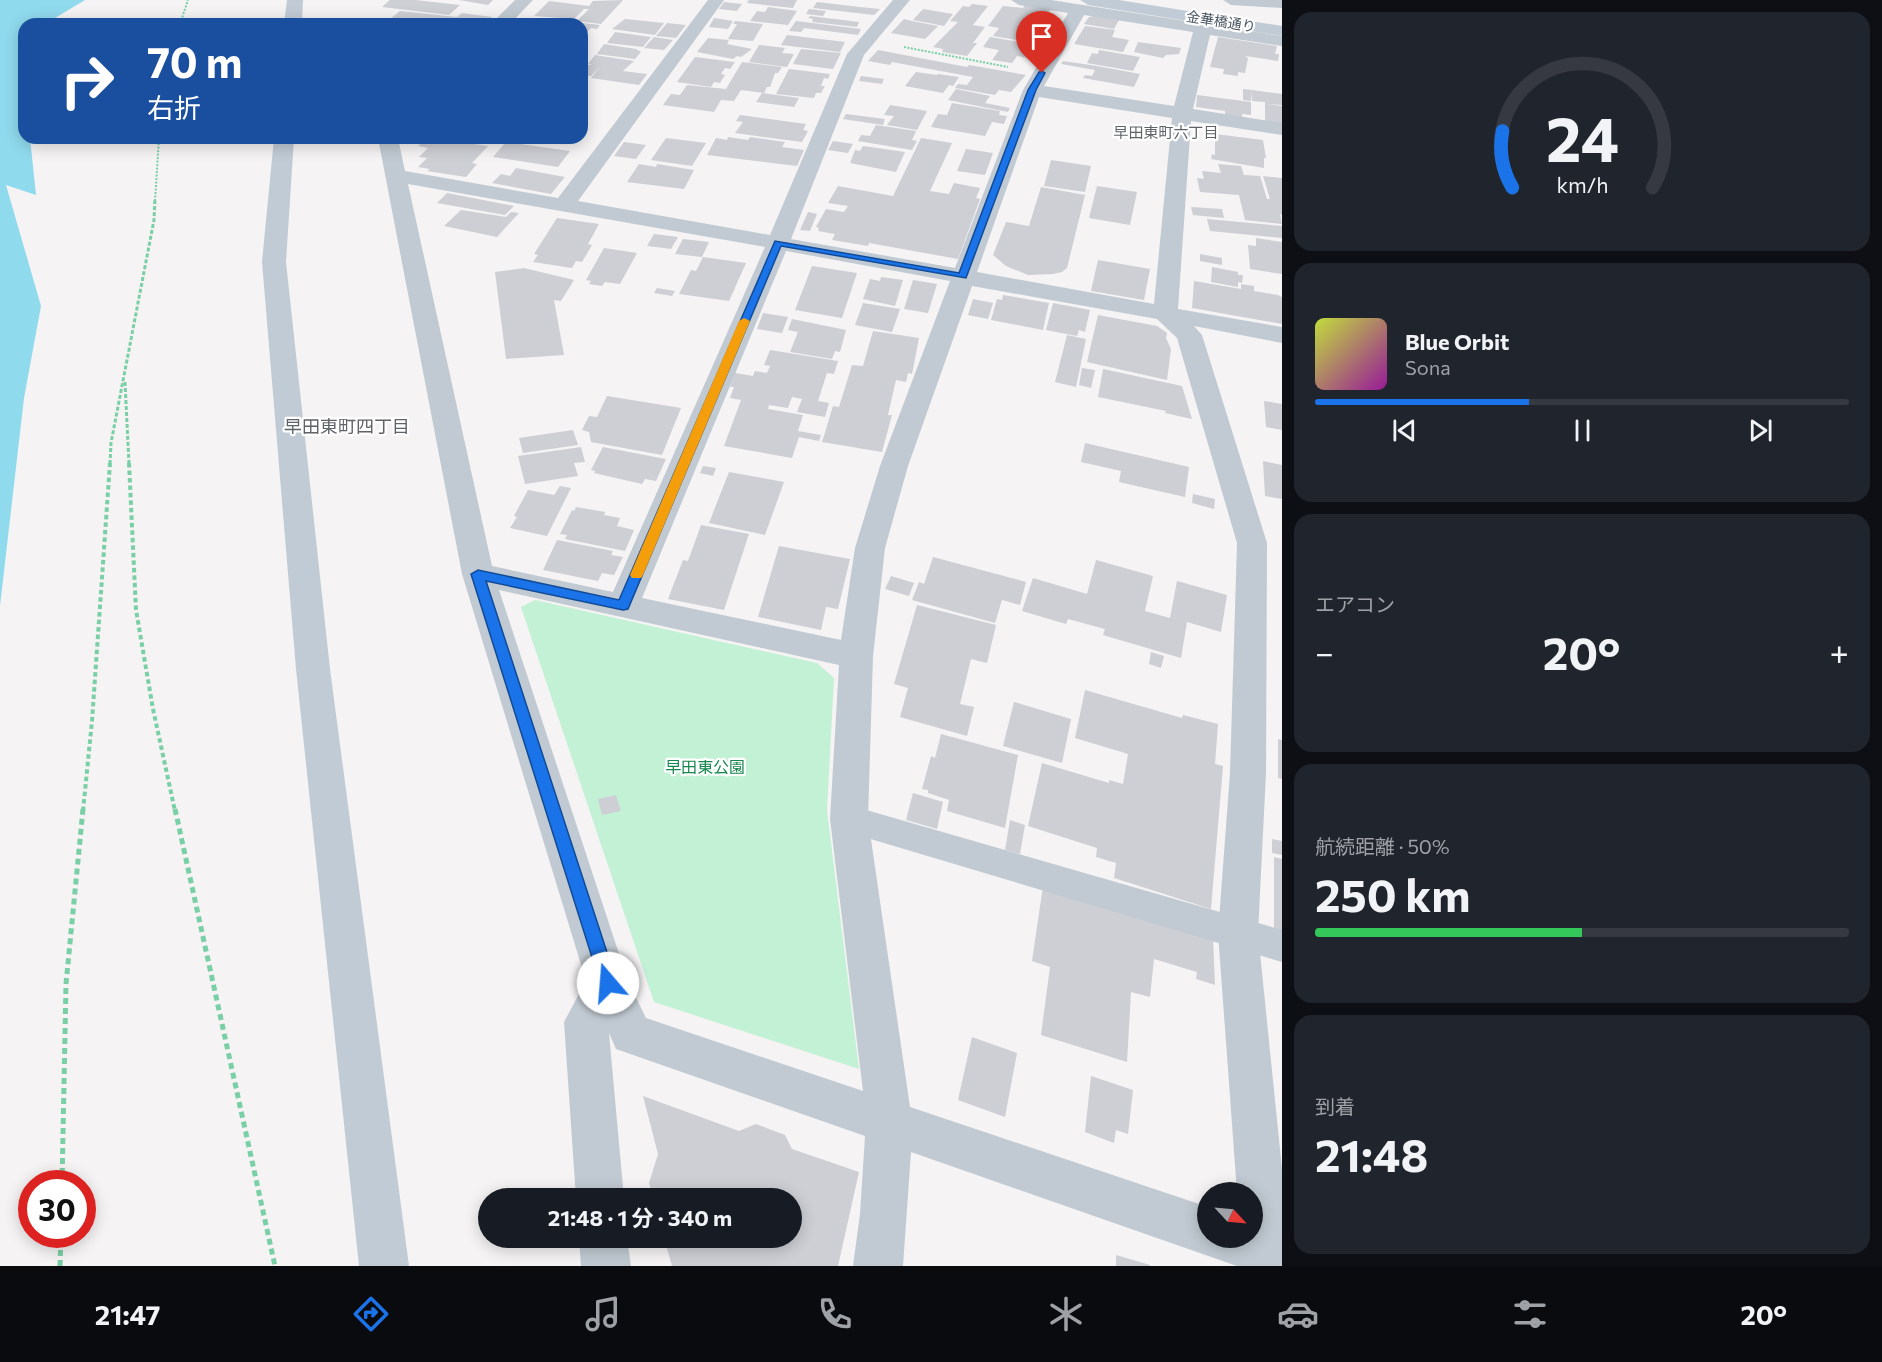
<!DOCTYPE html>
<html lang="ja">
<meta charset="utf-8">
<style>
body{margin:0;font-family:Commissioner,"Noto Sans JP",sans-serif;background:#20242c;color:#f1f3f6;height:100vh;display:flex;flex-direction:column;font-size:22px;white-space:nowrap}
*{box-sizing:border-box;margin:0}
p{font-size:20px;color:#9ea1a6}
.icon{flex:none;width:33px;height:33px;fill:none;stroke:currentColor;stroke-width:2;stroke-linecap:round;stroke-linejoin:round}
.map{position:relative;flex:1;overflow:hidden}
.drawer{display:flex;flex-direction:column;gap:12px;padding:12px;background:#0d0f14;width:600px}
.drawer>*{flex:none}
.top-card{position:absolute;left:18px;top:18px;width:570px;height:126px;border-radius:18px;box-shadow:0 3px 15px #0003;background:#1a4fa0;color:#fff;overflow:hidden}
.needle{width:39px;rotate:116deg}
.buttons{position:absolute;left:1197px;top:1182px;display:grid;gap:12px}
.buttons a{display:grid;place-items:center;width:66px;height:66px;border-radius:50%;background:#171b24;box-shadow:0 3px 15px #0003;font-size:30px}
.speed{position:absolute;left:18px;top:1170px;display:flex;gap:12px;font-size:30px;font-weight:700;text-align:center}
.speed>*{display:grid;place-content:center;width:78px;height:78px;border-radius:50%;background:#171b24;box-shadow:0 3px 15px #0003;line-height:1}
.speed .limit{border:9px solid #d22;background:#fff;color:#111}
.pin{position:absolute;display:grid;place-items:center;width:51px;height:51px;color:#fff;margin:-62px -26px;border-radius:50% 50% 50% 0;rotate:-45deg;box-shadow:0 0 6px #0007}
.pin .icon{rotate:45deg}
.me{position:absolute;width:66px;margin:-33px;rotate:342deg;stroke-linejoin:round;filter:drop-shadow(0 0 4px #0008)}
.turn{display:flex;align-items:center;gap:21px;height:126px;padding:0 30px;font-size:27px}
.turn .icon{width:78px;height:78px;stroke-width:2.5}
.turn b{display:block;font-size:42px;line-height:51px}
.big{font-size:45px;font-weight:700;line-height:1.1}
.drawer .widget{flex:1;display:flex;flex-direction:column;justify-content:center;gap:9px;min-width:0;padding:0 21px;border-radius:18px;background:#20242c}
.drawer .dial{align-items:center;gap:0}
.dial svg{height:156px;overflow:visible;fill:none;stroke:#363941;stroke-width:7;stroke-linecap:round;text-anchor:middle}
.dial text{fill:#f1f3f6;stroke:none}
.song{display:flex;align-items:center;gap:18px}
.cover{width:72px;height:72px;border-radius:9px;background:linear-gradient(135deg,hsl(70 70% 55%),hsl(300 70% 35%))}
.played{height:6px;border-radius:3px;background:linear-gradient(90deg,#1a73e8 40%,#363941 40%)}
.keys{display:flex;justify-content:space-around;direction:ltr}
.heat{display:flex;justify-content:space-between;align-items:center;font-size:33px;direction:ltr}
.charge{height:9px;border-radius:4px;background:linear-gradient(90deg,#34c759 50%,#363941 0)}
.trip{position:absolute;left:478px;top:1188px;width:324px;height:60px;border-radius:30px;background:#171b24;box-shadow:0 3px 15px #0003;font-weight:700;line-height:60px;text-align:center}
.tabs{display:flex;height:96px;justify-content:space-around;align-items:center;background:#090b0e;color:#9ea1a6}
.tabs .icon{width:42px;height:42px}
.tabs .active{color:#1a73e8}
.tabs b{font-size:27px;color:#f1f3f6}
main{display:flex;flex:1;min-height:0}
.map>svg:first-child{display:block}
</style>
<main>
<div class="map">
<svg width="1282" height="1266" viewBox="0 0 1282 1266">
<rect width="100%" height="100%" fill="#f5f3f3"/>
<polygon fill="#c3f1d5" points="535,600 817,663 834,678 827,810 859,1069 654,1002 521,607"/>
<polygon fill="#90daee" points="0,0 85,0 55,18 58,24 24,24 24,138 30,138 36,195 6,185 41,306 24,398 0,606"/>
<g fill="#cdcfd5">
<polygon points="390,0 415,0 460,5 449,15 382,7"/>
<polygon points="459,0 493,0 488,5"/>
<polygon points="623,0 601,24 577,21 589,9 584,9 574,19 534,16 549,1 589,6 593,1"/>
<polygon points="749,0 797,0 793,8 747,3"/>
<polygon points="724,2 742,4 737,11 719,9"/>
<polygon points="817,2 860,7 880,9 874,15 813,8"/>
<polygon points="972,4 988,6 973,25 985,27 973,43 977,43 967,56 942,52 943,49 933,47 958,22 950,21 963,6 969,7"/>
<polygon points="1025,5 1051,9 1031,34 1039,35 1034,43 993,36 999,28 988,26 1003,6 1023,8"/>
<polygon points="768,7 797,11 788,25 750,21 757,11 765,12"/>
<polygon points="809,9 826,11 823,16 806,14"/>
<polygon points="923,9 953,14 944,26 913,20"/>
<polygon points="400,11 457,17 462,13 492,17 487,21 469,19 464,24 384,24"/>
<polygon points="810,16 859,22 857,27 812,22 813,19 808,18"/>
<polygon points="1094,16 1119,20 1114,29 1084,24 1089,17"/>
<polygon points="714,18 733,21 728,29 709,27"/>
<polygon points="625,19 664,23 655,35 612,29"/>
<polygon points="904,19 912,21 938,26 925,39 891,33"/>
<polygon points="735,21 763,24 753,41 728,39 737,24 733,24"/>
<polygon points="796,21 861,29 858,35 804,28 801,32 789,31"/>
<polygon points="582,23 600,25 597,29 591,28 582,38"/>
<polygon points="667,23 686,25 676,38 656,36"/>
<polygon points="1085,26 1115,30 1112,37 1129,40 1123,52 1074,44"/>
<polygon points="615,32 651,37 643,47 607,43"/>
<polygon points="787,35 845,42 840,52 781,45"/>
<polygon points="654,37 673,40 664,50 644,48"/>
<polygon points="990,37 1043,46 1035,59 1017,56 1012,63 992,60 999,50 983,47"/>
<polygon points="1218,37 1277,46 1275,54 1279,54 1278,61 1245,56 1248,58 1245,73 1238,72 1238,76 1223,74 1224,69 1210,67"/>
<polygon points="708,38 729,40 727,44 752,49 741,57 737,56 733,59 697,52"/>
<polygon points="1138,42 1181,48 1179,54 1166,55 1163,58 1134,52"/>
<polygon points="604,44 636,49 641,52 635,59 597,54"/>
<polygon points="759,45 785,48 782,53 794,54 787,67 749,62"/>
<polygon points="801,49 841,53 833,69 793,64"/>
<polygon points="878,50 967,67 969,65 1026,75 1011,92 999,90 995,95 955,88 958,84 967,85 973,77 892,62 890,65 868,61"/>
<polygon points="1099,50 1140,57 1133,71 1087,63 1092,53 1098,54"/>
<polygon points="595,55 634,61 623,71 647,74 639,85 591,78 600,67 591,76 582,75 582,65 593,65 588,64"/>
<polygon points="695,57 735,62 730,69 725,68 721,74 725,75 720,83 714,82 711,87 677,82"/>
<polygon points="1063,61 1097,66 1140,74 1134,87 1083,78 1085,75 1092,76 1095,70 1061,64"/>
<polygon points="742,62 782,67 778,73 775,73 770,87 767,87 764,93 741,90 734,101 721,100 714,112 663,105 671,94 680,95 687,85 726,89"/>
<polygon points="789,69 830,74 828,79 824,78 821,86 825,86 821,93 816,93 814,98 776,94"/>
<polygon points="916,72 937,75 938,74 959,77 953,86 949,85 943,93 905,86"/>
<polygon points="861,76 884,79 882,84 859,81"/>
<polygon points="956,89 990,96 985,103 1010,108 1008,112 948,100"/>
<polygon points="1243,89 1252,90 1251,101 1243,100"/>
<polygon points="1252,90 1282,94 1282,105 1267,104 1282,106 1282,125 1265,122 1265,102 1252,101"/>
<polygon points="762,93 799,98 794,107 756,102"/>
<polygon points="1197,95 1251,102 1251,115 1242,114 1242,119 1225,116 1225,111 1196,107"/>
<polygon points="952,103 1000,111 999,115 1007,116 1004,124 992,122 985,136 931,127 938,114 947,115"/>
<polygon points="890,105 927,111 917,130 887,125 894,116 884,115"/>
<polygon points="846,114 885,119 883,125 843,119"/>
<polygon points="740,115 806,124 803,130 808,131 802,142 735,133 743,122 736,121"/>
<polygon points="876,125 916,131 912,140 917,141 912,150 858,141 861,135 870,136"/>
<polygon points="1215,134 1263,140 1266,158 1264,158 1264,168 1211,159 1212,154 1215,155"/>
<polygon points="728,137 748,140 750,137 785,142 782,147 804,150 797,166 707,155 716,138 727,140"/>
<polygon points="426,138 431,138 488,146 472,163 477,164 466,177 427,171 430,169 418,167 427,158 419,157 428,148 418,146"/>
<polygon points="666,138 706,143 692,166 651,160"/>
<polygon points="921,138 952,143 930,191 949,194 954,183 980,188 976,198 980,199 958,259 869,243 868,246 832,240 835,234 818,231 819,228 816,227 826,209 844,212 848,206 828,203 838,186 893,196"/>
<polygon points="833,141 853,144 848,153 828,150"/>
<polygon points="506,142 570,151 558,167 493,157"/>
<polygon points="624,142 646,145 636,159 614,156"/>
<polygon points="863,146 905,152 896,172 850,163 855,150 860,151"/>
<polygon points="966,149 993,153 985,175 957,171"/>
<polygon points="1051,160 1091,166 1085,192 1044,186"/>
<polygon points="639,164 656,167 657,164 694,170 684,189 627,182"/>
<polygon points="1218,164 1241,166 1244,175 1260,176 1267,199 1270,199 1263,176 1282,178 1282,215 1280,214 1282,224 1245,220 1239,195 1200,192 1197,178 1204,179 1202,171 1221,173"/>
<polygon points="516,168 565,177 551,194 492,183 501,174 510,176"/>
<polygon points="1097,186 1137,192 1130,225 1089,218"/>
<polygon points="1041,187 1085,195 1067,268 1062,272 1053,274 1028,275 1006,266 993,255 1006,222 1029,226"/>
<polygon points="447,193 514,206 505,215 437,203"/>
<polygon points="1191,207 1222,209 1224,218 1193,215"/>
<polygon points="461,210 506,217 511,212 519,213 497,237 444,226"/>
<polygon points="808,212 817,214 810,231 800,230"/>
<polygon points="557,218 599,224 588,244 592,245 582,262 576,261 572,268 533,262 538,255 534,254"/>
<polygon points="1207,219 1282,226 1282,238 1210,231"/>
<polygon points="654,234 678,237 671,249 647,246"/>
<polygon points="1256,238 1282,242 1282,274 1250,269 1248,245 1256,246"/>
<polygon points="683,239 709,242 702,257 675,254"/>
<polygon points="604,248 637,253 620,284 605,282 602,286 589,284 591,281 586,280"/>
<polygon points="1200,254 1222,258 1222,265 1200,261"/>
<polygon points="703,257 746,263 729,301 679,294 691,270 696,271"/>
<polygon points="1098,260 1150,269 1144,300 1091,291"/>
<polygon points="812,266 857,273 842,318 795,310"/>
<polygon points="1212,267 1238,272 1238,275 1243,275 1242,283 1238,282 1238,287 1211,282"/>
<polygon points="524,268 574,280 561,301 554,300 564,355 506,359 495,272"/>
<polygon points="881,277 903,280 895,306 863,299 870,279 880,281"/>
<polygon points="913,280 937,284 928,313 904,309"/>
<polygon points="1194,281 1241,289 1241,284 1254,286 1254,291 1278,295 1282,297 1282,324 1192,308"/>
<polygon points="657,288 675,291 672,296 654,293"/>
<polygon points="1003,295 1049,303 1043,330 991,320 997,299 1002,300"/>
<polygon points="973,299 993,303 988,319 968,315"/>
<polygon points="863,303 900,309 892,332 855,325"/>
<polygon points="1053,303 1090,310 1085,332 1079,330 1077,336 1046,330"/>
<polygon points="763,313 788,317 782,333 757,329"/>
<polygon points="1098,315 1157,326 1167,333 1166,338 1171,349 1167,380 1087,362"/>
<polygon points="792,319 846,330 840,352 835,351 832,359 790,352 798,332 788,330"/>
<polygon points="873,331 919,338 912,374 908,373 906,382 896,380 888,415 892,415 882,452 822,442 833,406 839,407 852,365 863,366"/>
<polygon points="1067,335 1086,339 1076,387 1055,382"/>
<polygon points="770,350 838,361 834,374 827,373 818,401 829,403 825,417 797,412 802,399 792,397 788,408 769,405 768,409 803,415 798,431 821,435 819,441 799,437 792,458 724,446 741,400 730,398 734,387 730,387 735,373 753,376 755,371 767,373 770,366 764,365"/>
<polygon points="1082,368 1095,370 1091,388 1079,385"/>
<polygon points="1103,369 1182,386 1192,419 1165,413 1166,411 1098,397"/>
<polygon points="607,396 681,408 662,455 591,442 589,432 582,430 589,416 597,417"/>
<polygon points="1264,401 1282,404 1282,430 1266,427"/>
<polygon points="573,430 578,445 523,453 519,438"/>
<polygon points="1085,443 1189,467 1185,497 1119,482 1121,471 1081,462"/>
<polygon points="581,447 585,462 574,463 578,476 525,484 518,456"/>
<polygon points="603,447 666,459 656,481 645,479 642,484 594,473 595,471 591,470"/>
<polygon points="1263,461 1282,465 1282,499 1265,496"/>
<polygon points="703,466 716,468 713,476 700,473"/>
<polygon points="729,472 784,482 765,535 709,523"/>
<polygon points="560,486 571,488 547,536 510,528 517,517 514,516 528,490 554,495"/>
<polygon points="1193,494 1215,499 1214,509 1192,503"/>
<polygon points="576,507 605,512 604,515 620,518 617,526 634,530 625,551 565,539 567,535 560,534 572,510 574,511"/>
<polygon points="701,525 749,534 724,610 668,599 683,560 688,561"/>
<polygon points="557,540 613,551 611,555 623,557 614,575 602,573 598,581 543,570"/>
<polygon points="779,546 850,559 838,609 826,607 821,630 758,617"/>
<polygon points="933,557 1026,582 1020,605 1002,600 995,623 912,600 919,582 924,584"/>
<polygon points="1096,560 1153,576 1145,611 1170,618 1177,581 1227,595 1221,632 1187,622 1181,658 1103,635 1105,629 1068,619 1066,624 1022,611 1033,578 1087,594"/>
<polygon points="891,576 914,583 909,596 885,589"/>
<polygon points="917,605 996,625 987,663 971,659 960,704 974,707 967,736 900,717 908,688 894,684"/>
<polygon points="1151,652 1164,656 1161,668 1149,664"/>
<polygon points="1085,690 1182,718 1183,715 1218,724 1215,764 1223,766 1211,909 1114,878 1116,863 1096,857 1097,848 1028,826 1042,763 1109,783 1109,780 1123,784 1128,754 1075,738"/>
<polygon points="1014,702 1071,719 1062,763 1003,746"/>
<polygon points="941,734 1018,755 1005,828 947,811 949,800 928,793 928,790 922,789 931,756 935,758"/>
<polygon points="1278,739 1282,740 1282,779 1278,778"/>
<polygon points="913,793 943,802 937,829 906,820"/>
<polygon points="616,795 621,811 602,815 598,799"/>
<polygon points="1010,820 1025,825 1020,854 1005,850"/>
<polygon points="1272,839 1282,841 1282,855 1272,853"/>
<polygon points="1274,857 1282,859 1282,931 1274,928"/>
<polygon points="1043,886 1213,937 1215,985 1196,979 1197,972 1154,959 1150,997 1131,992 1127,1062 1041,1035 1050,967 1032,961"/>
<polygon points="972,1037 1017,1053 1005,1117 958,1100"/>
<polygon points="1091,1076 1133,1090 1128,1134 1116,1130 1114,1143 1085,1132"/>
<polygon points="643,1096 739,1131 756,1124 785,1135 792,1149 859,1172 838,1266 672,1266 664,1238 792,1238 792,1198 653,1198 649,1183 658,1154"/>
<polygon points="1116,1255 1150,1265 1150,1266 1116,1266"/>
</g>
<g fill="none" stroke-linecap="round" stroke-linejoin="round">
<g stroke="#7ad0a6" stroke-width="2" stroke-dasharray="2 1.5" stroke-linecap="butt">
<polyline points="180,24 188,0"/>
<polyline points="904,47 1008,67"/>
<polyline points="155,201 159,138"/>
</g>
<g stroke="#7ad0a6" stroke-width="3" stroke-dasharray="4 2" stroke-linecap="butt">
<polyline points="125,382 129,464"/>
<polyline points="110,464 111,443 154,220 155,199"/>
</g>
<g stroke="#7ad0a6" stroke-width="4" stroke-dasharray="4.5 3" stroke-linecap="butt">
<polyline points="129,463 136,610 153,709 175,811"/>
<polyline points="83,811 92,721 110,463"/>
</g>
<g stroke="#7ad0a6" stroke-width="5" stroke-dasharray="6 4" stroke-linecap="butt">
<polyline points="175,809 275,1266"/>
<polyline points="62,1184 66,984 83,809"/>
<polyline points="60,1266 61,1234"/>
</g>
<polygon fill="#c1cad2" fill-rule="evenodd" points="849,805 1282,930 1282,962 837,829 833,819 837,809"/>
<g fill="#c1cad2" fill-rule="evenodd">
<polygon points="515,0 533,0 510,24 491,24"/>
<path d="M708,0H724L578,201L770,235L847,54L893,0H910L864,55L791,239L955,268L1023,90L1068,13L1019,5L1011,0H1051L1282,36V46L1210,35L1193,109L1282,123V135L1191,121L1178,309L1282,327V343L1194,326L1202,335L1267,543L1266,773L1258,933L1282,1169V1266H1237L911,1152L903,1266H853L860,1214L865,1136L616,1049L609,1033L624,1198H576L564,1022L586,981L462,574L378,138H398L405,171L558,198ZM1084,15L1193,32L1174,106L1044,86ZM1039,97L1172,118L1154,304L977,272ZM408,184L765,247L613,592L492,566ZM786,251L950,281L880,466L855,548L841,640L642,598ZM972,286L1157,319L1177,338L1237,543L1230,773L1218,933L1237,1192H1252V1238H1208V1207L910,1107L868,819L873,656L885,548L908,466ZM499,590L839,665L830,819L863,1091L646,1018L628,981Z"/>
<polygon points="1223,0 1282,0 1282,8 1231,5"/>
<polygon points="579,1238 627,1238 631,1266 581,1266"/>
</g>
<g fill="#c1cbd6" fill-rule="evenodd">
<polygon points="287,0 303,0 302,24 284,24"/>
<polygon points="1080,0 1119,0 1282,26 1282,36 1088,5"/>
<polygon points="274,138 294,138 286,262 330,669 409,1266 359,1266 296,669 262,262"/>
</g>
</g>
<polygon fill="#1a73e8" stroke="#114b97" stroke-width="1.5" points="1042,71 1045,73 1036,90 966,278 781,246 628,609 623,610 486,581 617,983 614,989 608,991 602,989 471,574 478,570 619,600 775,241 959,273 1028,90 1039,72"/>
<polygon fill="#f59e0b" points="744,318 750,321 643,575 641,578 632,578 630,575 739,321"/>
<g text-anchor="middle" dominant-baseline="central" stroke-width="4.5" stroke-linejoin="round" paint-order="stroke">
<g font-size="14" fill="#4a5661" stroke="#fff">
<text transform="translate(1221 21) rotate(9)">金華橋通り</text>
</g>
<g font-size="15" fill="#5f6368" stroke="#fff">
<text x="1166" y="132">早田東町六丁目</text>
</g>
<g font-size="16" fill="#17864f" stroke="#fff">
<text x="705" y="766">早田東公園</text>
</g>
<g font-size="18" fill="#5f6368" stroke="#fff">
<text x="347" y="426">早田東町四丁目</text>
</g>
</g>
</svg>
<div class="buttons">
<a><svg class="needle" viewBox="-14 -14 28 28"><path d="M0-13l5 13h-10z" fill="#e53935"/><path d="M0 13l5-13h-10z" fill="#9ea1a6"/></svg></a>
</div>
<div class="speed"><div class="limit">30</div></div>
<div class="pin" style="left:1042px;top:73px;background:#d93025"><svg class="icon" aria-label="arrive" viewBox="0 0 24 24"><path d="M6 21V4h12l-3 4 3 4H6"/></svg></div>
<svg class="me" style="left:608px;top:983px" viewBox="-20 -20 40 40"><circle r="19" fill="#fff"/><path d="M0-13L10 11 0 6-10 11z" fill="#1a73e8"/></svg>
<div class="trip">21:48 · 1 分 · 340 m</div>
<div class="top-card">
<div class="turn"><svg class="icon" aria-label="right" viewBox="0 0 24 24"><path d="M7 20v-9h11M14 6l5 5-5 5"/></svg><div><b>70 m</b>右折</div></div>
</div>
</div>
<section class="drawer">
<div class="widget dial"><svg viewBox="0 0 100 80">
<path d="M14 69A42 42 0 1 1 86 69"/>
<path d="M14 69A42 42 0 0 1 9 40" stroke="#1a73e8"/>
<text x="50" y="56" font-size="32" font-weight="700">24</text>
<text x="50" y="72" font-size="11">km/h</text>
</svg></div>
<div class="widget">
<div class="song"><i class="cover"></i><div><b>Blue Orbit</b><p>Sona</p></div></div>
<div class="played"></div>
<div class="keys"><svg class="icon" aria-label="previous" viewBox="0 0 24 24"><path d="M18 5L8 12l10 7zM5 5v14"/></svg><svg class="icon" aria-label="pause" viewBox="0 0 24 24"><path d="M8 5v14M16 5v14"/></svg><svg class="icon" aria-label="next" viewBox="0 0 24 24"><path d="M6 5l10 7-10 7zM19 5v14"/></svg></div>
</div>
<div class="widget"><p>エアコン</p>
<div class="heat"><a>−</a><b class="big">20°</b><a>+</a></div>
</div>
<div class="widget"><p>航続距離 · 50%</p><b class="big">250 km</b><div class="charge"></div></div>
<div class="widget"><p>到着</p><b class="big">21:48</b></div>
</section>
</main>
<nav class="tabs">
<b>21:47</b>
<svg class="icon active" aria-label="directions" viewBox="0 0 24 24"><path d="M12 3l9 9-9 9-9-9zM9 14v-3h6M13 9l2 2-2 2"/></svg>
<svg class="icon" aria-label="music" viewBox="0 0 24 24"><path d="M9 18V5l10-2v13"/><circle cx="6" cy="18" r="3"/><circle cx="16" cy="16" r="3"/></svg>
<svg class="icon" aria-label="phone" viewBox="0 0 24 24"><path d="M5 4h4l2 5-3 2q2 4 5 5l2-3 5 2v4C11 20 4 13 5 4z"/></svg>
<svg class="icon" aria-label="climate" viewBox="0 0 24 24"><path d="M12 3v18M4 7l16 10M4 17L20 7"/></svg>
<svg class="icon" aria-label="car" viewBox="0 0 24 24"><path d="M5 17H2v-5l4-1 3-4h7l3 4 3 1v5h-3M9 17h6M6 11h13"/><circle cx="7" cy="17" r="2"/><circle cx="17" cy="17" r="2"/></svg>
<svg class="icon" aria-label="filters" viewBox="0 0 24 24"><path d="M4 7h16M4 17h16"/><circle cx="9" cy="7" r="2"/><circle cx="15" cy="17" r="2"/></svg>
<b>20°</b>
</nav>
